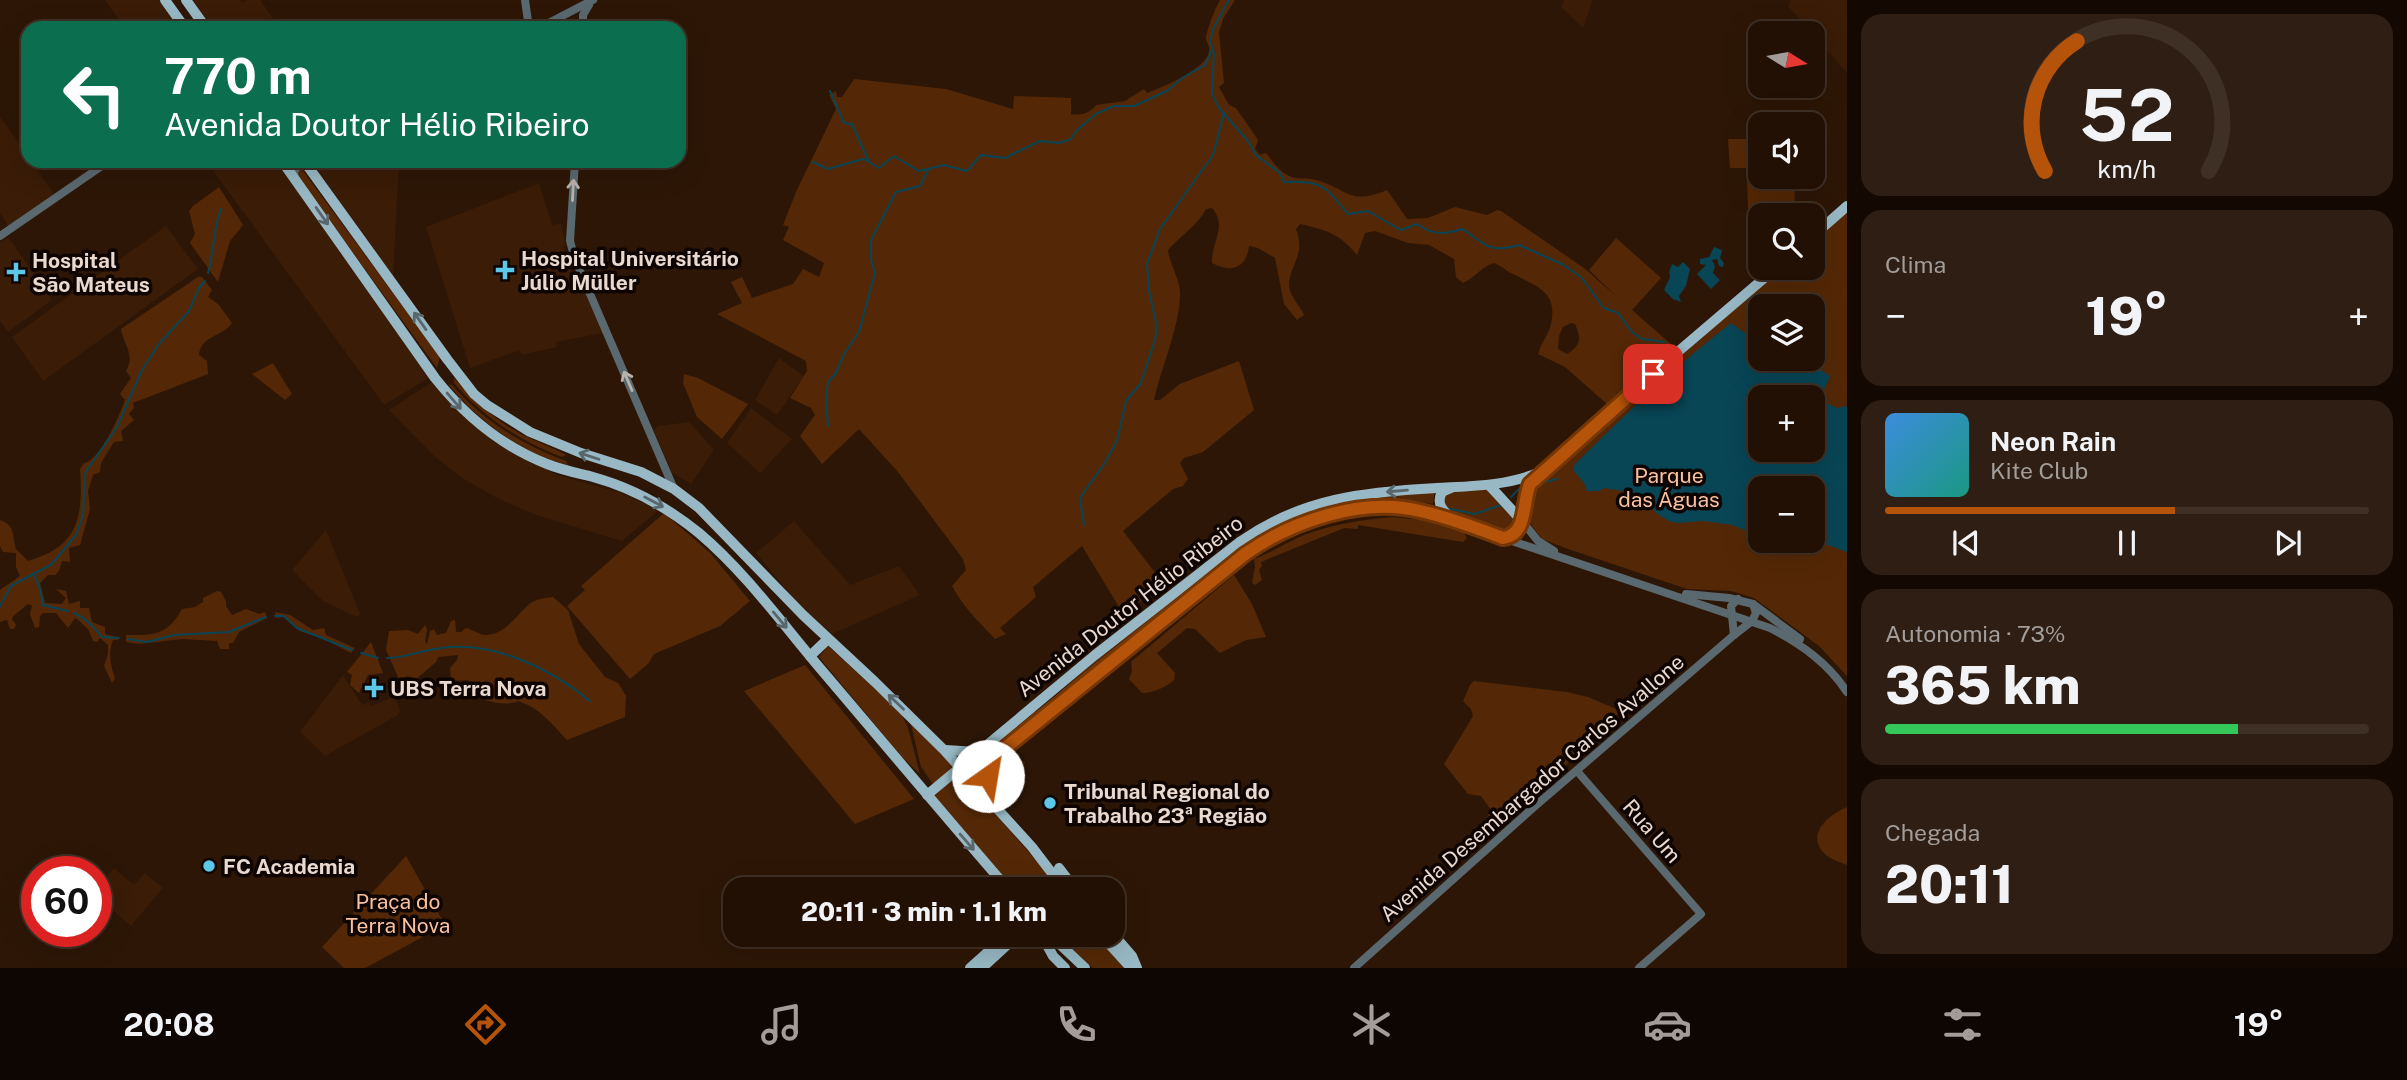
<!DOCTYPE html>
<html lang="pt">
<meta charset="utf-8">
<style>
body{margin:0;font-family:"Public Sans",sans-serif;background:#2e1e13;color:#f1f3f6;height:100vh;display:flex;flex-direction:column;font-size:26px;white-space:nowrap}
*{box-sizing:border-box;margin:0}
p{font-size:23px;color:#a29d9a}
.icon{flex:none;width:38px;height:38px;fill:none;stroke:currentColor;stroke-width:2;stroke-linecap:round;stroke-linejoin:round}
.map{position:relative;flex:1;overflow:hidden}
.sheet{display:flex;flex-direction:column;gap:14px;padding:14px;background:#130902;width:560px}
.sheet>*{flex:none}
.banner{position:absolute;left:21px;top:21px;width:665px;height:147px;border-radius:21px;box-shadow:0 7px 28px #0002,0 0 0 2px #3f3026;background:#0b6e4f;color:#fff;overflow:hidden}
.needle{width:46px;rotate:101deg}
.fabs{position:absolute;left:1748px;top:21px;display:grid;gap:14px}
.fabs a{display:grid;place-items:center;width:77px;height:77px;border-radius:14px;background:#221004;box-shadow:0 7px 28px #0002,0 0 0 2px #3f3026;font-size:35px}
.speed{position:absolute;left:21px;top:856px;display:flex;gap:14px;font-size:35px;font-weight:700;text-align:center}
.speed>*{display:grid;place-content:center;width:91px;height:91px;border-radius:50%;background:#221004;box-shadow:0 7px 28px #0002,0 0 0 2px #3f3026;line-height:1}
.speed .limit{border:10px solid #d22;background:#fff;color:#111}
.pin{position:absolute;display:grid;place-items:center;width:60px;height:60px;color:#fff;margin:-30px;border-radius:14px;box-shadow:0 4px 10px #0006}
.me{position:absolute;width:77px;margin:-38px;rotate:32deg;stroke-linejoin:round;filter:drop-shadow(0 0 5px #0008)}
.turn{display:flex;align-items:center;gap:24px;height:147px;padding:0 28px;font-size:32px}
.turn .icon{width:91px;height:91px;stroke-width:2.5}
.turn b{display:block;font-size:49px;line-height:60px}
.big{font-size:52px;font-weight:800;line-height:1.1}
.sheet .widget{flex:1;display:flex;flex-direction:column;justify-content:center;gap:10px;min-width:0;padding:0 24px;border-radius:21px;background:#2e1e13}
.sheet .dial{align-items:center;gap:0}
.dial svg{height:182px;overflow:visible;fill:none;stroke:#3f3026;stroke-width:7;stroke-linecap:round;text-anchor:middle}
.dial text{fill:#f1f3f6;stroke:none}
.song{display:flex;align-items:center;gap:21px}
.cover{width:84px;height:84px;border-radius:10px;background:linear-gradient(135deg,hsl(210 70% 55%),hsl(170 70% 35%))}
.played{height:7px;border-radius:4px;background:linear-gradient(90deg,#b45309 60%,#3f3026 60%)}
.keys{display:flex;justify-content:space-around;direction:ltr}
.heat{display:flex;justify-content:space-between;align-items:center;font-size:38px;direction:ltr}
.charge{height:10px;border-radius:5px;background:linear-gradient(90deg,#34c759 73%,#3f3026 0)}
.trip{position:absolute;left:723px;top:877px;width:402px;height:70px;border-radius:21px;background:#221004;box-shadow:0 7px 28px #0002,0 0 0 2px #3f3026;font-weight:800;line-height:70px;text-align:center}
.dock{display:flex;height:112px;justify-content:space-around;align-items:center;background:#0e0602;color:#a29d9a}
.dock .icon{width:49px;height:49px}
.dock .current{color:#b45309}
.dock b{font-size:32px;color:#f1f3f6}
main{display:flex;flex:1;min-height:0}
.map>svg:first-child{display:block}
</style>
<main>
<div class="map">
<svg width="1847" height="968" viewBox="0 0 1847 968">
<rect width="100%" height="100%" fill="#2d1606"/>
<g fill="#3a1c07">
<polygon points="105,0 159,0 179,28 125,28"/>
<polygon points="189,0 240,0 242,3 247,0 260,0 280,28 209,28"/>
<polygon points="1564,0 1593,0 1583,28 1561,7"/>
<polygon points="1791,0 1847,0 1847,73 1788,6"/>
<polygon points="0,117 28,156 28,161 31,161 55,195 9,227 0,213"/>
<polygon points="206,161 276,161 432,376 384,405"/>
<polygon points="310,161 399,161 393,278"/>
<polygon points="539,183 552,225 561,223 566,246 563,247 578,289 584,289 603,333 556,342 557,347 522,355 520,351 512,353 470,368 426,227"/>
<polygon points="166,226 198,269 43,381 12,337"/>
<polygon points="8,237 52,300 8,332 0,321 0,243"/>
<polygon points="779,358 804,376 777,415 755,400"/>
<polygon points="435,380 527,460 557,475 621,493 659,510 622,541 536,515 497,498 462,478 434,456 389,410"/>
<polygon points="751,408 792,439 760,473 727,443"/>
<polygon points="689,422 714,450 691,484 672,473 654,431 658,426"/>
<polygon points="794,521 850,585 899,566 920,595 832,634 797,603 756,553"/>
<polygon points="326,530 360,614 357,617 323,601 292,570"/>
<polygon points="343,675 362,705 369,702 371,706 395,696 400,711 398,715 325,756 300,732"/>
<polygon points="114,868 134,885 145,873 163,888 131,926 96,896 96,889"/>
</g>
<g fill="#542806" fill-rule="evenodd">
<path d="M1220,0H1235L1223,19L1219,32L1224,83L1219,87L1229,105L1236,108L1258,140L1255,149L1260,155L1266,153C1272,161 1280,172 1289,176C1297,180 1307,177 1316,180C1349,189 1348,206 1387,190L1407,219L1428,218L1455,207L1487,215L1497,210L1501,211L1584,268L1617,297L1589,270L1616,238L1661,278L1632,310L1672,345L1607,404L1565,367L1538,354C1541,343 1549,334 1551,324C1558,292 1538,287 1513,274C1506,271 1502,266 1494,263C1482,266 1475,278 1463,283L1456,277L1454,259L1429,245L1408,243L1375,231L1365,233L1357,255C1339,233 1326,230 1300,224L1296,229C1306,257 1290,262 1289,285C1289,295 1300,306 1304,315L1297,320L1284,304L1275,258L1258,248L1249,246C1246,269 1231,273 1212,263C1211,242 1228,226 1212,208L1206,209C1197,226 1181,235 1168,250C1170,265 1179,277 1180,292C1181,323 1161,368 1154,400H1160L1180,384L1239,361L1254,410L1203,452L1184,458L1180,463L1188,479L1183,486L1173,489L1123,531L1163,583L1124,615L1082,546L1033,587L1036,597L1000,628L1006,634L995,639C978,621 965,609 952,586L966,570L963,559L898,472L859,429L822,464L800,436L815,415L811,408L790,398L807,371L806,361L717,314L742,303L731,282L742,277L752,298L793,284L803,269L819,277L824,263L783,240L789,227L783,225L796,192L836,109L829,95L836,91L837,97H842L854,79L946,89L1013,109L1014,96L1071,98V114C1081,116 1090,113 1096,105L1125,101L1144,89L1147,93C1163,87 1207,69 1209,51C1210,45 1205,42 1206,36C1209,24 1214,11 1220,0ZM1571,323L1575,324C1582,339 1580,346 1567,354L1558,349L1559,336L1563,327Z"/>
<polygon points="1728,139 1754,139 1756,160 1760,160 1760,174 1757,174 1756,168 1730,168"/>
<polygon points="298,164 440,357 437,368 297,176"/>
<polygon points="1794,177 1795,207 1748,208 1747,179"/>
<polygon points="219,187 243,225 230,241 218,282 190,243 195,234 189,211 193,206"/>
<path d="M1847,209V676L1819,646L1754,598L1731,591L1687,589L1568,549L1542,539L1527,519L1532,486L1782,268H1813V239ZM1760,306H1813V359H1760ZM1760,397H1813V450H1760ZM1760,488H1813V541H1760Z"/>
<path d="M198,277H202L212,290L208,297L218,304L232,323C223,337 201,335 199,355L207,361L208,374L133,403L134,408L129,414L134,420L121,431L123,441L114,442L101,463L100,472L93,475L88,491L90,509L80,545L69,548L70,562L62,561L59,571L55,575H48L40,583L45,603L62,604L66,598L56,589L66,591L69,604L80,601V608H89L92,622L105,627V634L117,637L118,640H113C108,654 110,664 115,678L112,683L104,666L108,654V645L100,638L97,642L93,641L88,629L77,619L75,618L68,628L56,613H43L40,616L39,627L35,628L30,614L32,606L28,604L13,616L12,619L16,625L14,629H10L7,620L0,622V590L20,576L16,567V553L3,552L0,546V520C16,525 12,537 16,549L28,561C79,546 83,518 80,469L84,463C99,462 120,415 125,400L120,394L131,378L126,371C136,355 123,344 121,329Z"/>
<polygon points="273,363 292,394 285,400 252,374"/>
<polygon points="684,374 698,378 748,404 722,439 697,417 683,383"/>
<path d="M454,378C474,400 495,421 521,434C536,442 552,447 566,455L562,457C520,441 483,417 454,383Z"/>
<path d="M448,384L452,385C485,422 521,444 566,461L568,465C519,452 480,422 448,384Z"/>
<path d="M1489,486L1514,516C1517,526 1514,532 1503,531L1451,513L1440,498L1442,492Z"/>
<path d="M1435,488L1433,504C1365,492 1294,511 1238,549L1042,711L1040,710L1097,658L1233,547L1311,506Z"/>
<polygon points="664,513 710,553 750,601 720,626 654,654 648,664 630,679 567,606 585,590 581,586"/>
<path d="M1392,517L1422,520L1464,533L1467,538L1463,542L1358,525V529L1344,528L1261,562L1262,566L1259,570L1262,580L1255,585L1252,583L1255,566L1254,559C1271,553 1287,542 1304,535C1333,524 1362,520 1392,517Z"/>
<path d="M1234,575L1252,604L1266,637L1246,640L1220,653L1195,629L1187,628L1157,653L1175,673L1174,680C1167,687 1152,693 1142,693L1129,679L1132,671L1131,662Z"/>
<path d="M217,591L221,592L226,601V606L232,615L246,609L259,614L265,612L267,618L239,632L233,643H229V649H220L217,641L182,639L139,644L126,642V635C154,635 167,636 182,609L195,607L203,602V598Z"/>
<path d="M553,597L568,610L579,644L605,677L618,683L626,696L625,717L567,740C551,723 541,709 518,701C507,706 488,703 477,696C473,692 471,685 468,680L456,681L451,678L450,668L457,660L458,655L438,657L436,662L415,680L408,676L399,679L386,650L389,631L408,630L418,634L425,625L427,629L425,642L427,644L430,631L434,629L437,635L446,633L451,621L455,620L456,632H461L466,628C474,630 478,635 487,635C505,634 515,617 527,606C534,599 544,598 553,597Z"/>
<polygon points="275,612 290,615 313,630 324,628 326,635 355,648 351,653 326,640 300,631 283,617 276,618"/>
<polygon points="371,642 383,673 368,675 359,693 350,685 352,675 347,672"/>
<polygon points="828,646 901,713 908,728 920,774 902,757 819,657"/>
<polygon points="805,665 914,799 855,824 744,691"/>
<polygon points="1474,681 1567,692 1588,697 1621,711 1496,833 1483,824 1491,810 1481,796 1468,794 1444,764 1473,716 1471,709 1463,701 1470,685"/>
<path d="M1034,710L1038,715C1014,735 986,750 984,784L968,765Z"/>
<polygon points="910,720 954,767 933,784 921,767"/>
<path d="M1025,761L1021,783L1008,798L1000,789C1003,774 1012,767 1025,761Z"/>
<polygon points="959,773 1050,876 1061,889 1012,889 934,796"/>
<path d="M1847,807V865C1840,862 1832,860 1826,855C1804,835 1828,815 1847,807Z"/>
<polygon points="406,856 445,925 365,968 344,968 322,947"/>
<polygon points="1057,935 1097,935 1128,968 1093,968"/>
</g>
<g fill="#084555" fill-rule="evenodd">
<polygon points="1714,247 1722,250 1720,258 1724,263 1723,267 1719,266 1717,259 1712,260 1715,266 1713,273 1720,280 1711,289 1697,274 1706,265 1700,264 1700,259 1709,257"/>
<polygon points="1683,262 1690,269 1686,286 1679,296 1681,302 1673,299 1664,290 1670,277 1669,272 1672,264 1678,267"/>
<path d="M1731,323L1760,344V359H1808L1813,365L1830,376L1823,392L1827,403L1837,408L1847,406V552L1828,545L1813,543L1789,549L1776,550L1760,542L1745,530L1732,525L1704,521L1677,523L1669,521L1659,515L1647,504L1623,491L1604,488L1599,491H1587L1584,483L1573,470L1575,464C1625,415 1675,366 1731,323ZM1813,397V450H1760V397ZM1760,488H1813V541H1760Z"/>
</g>
<g fill="none" stroke-linecap="round" stroke-linejoin="round">
<g stroke="#084555" stroke-width="2">
<path d="M1229,0L1214,27L1210,41L1214,53L1212,94L1219,108L1248,141L1256,155L1280,173L1284,182C1322,180 1325,186 1348,214L1368,211L1401,230L1417,224C1434,236 1444,234 1463,229C1486,246 1490,253 1519,245L1562,264L1581,277L1604,308L1618,313L1632,332L1642,339L1665,342"/>
<polyline points="830,91 844,123 852,124 869,162 879,168 894,156 919,171 944,165 967,171 981,155 1005,158 1040,141 1059,143 1071,139 1076,131 1096,114 1114,106 1134,106 1167,91 1182,78 1205,65 1212,50"/>
<polyline points="813,162 828,169 863,159 869,161"/>
<path d="M208,273C214,251 213,230 221,209"/>
<polyline points="828,426 826,400 828,382 836,373 844,354 859,332 875,273 871,259 871,240 896,192 920,186 928,170"/>
<polyline points="1540,483 1557,479"/>
<polyline points="1511,497 1525,483"/>
<polyline points="1446,508 1475,514 1501,505"/>
<polyline points="1084,525 1080,498 1104,464 1117,441 1126,401 1141,383 1155,340 1157,327 1149,291 1147,264 1160,229 1213,155 1224,113"/>
<polyline points="34,574 40,588 43,605 68,611"/>
<polyline points="0,606 11,586 52,564 76,535 83,515 85,473 117,427 142,370 159,344 189,311 199,288 205,281"/>
<path d="M74,613C88,620 92,625 102,637L119,638"/>
<polyline points="275,616 284,616 297,628 352,650"/>
<polyline points="128,639 147,642 174,635 229,632 266,617"/>
<polyline points="361,653 378,658"/>
<path d="M387,658C406,658 422,650 441,648C494,641 550,668 590,701"/>
</g>
<g stroke="#5a696f" stroke-width="8">
<polyline points="525,0 529,28"/>
<polyline points="539,28 593,0"/>
<polyline points="583,28 583,15 589,5"/>
<polyline points="575,161 570,241 575,259 674,489"/>
<polyline points="295,179 294,172 300,161"/>
<polyline points="0,236 109,161"/>
<polyline points="1522,521 1538,541 1554,551"/>
<path d="M1503,538L1770,628C1801,644 1828,663 1847,692"/>
<polyline points="1686,594 1729,598 1753,604 1800,639"/>
<polyline points="1734,635 1731,606 1738,599"/>
<polyline points="1577,771 1701,914 1639,968"/>
<polyline points="1354,968 1534,807 1734,635 1752,621 1756,613 1753,604"/>
</g>
<g stroke="#97b8c4" stroke-width="10">
<polyline points="165,0 185,28"/>
<polyline points="186,0 206,28"/>
<path d="M282,161L435,378C466,417 501,446 547,464C562,470 577,473 593,477C633,488 667,507 699,533C745,572 781,622 819,667C882,741 944,815 1008,889"/>
<polyline points="304,161 447,359 474,394 487,405 530,432 581,453 641,472 674,489 699,508 803,615 875,682 944,750 1032,847 1064,889"/>
<polyline points="1813,236 1847,206"/>
<polyline points="1489,485 1522,521"/>
<path d="M1451,488L1442,492C1436,503 1442,511 1452,518"/>
<polyline points="810,656 828,639"/>
<polyline points="945,750 978,752"/>
<path d="M927,795L1095,655L1241,541C1303,498 1364,492 1437,488C1472,486 1505,486 1538,473"/>
<path d="M990,800C987,778 987,765 1004,749L1245,554C1292,521 1362,498 1420,511C1448,517 1476,528 1503,538L1516,534C1527,515 1521,493 1536,477L1673,356L1776,268"/>
<polyline points="1059,868 1075,889"/>
<polyline points="1041,934 1053,956 1065,968"/>
<polyline points="1049,934 1085,968"/>
<polyline points="1100,934 1131,968"/>
<polyline points="1113,934 1132,956 1137,968"/>
<polyline points="970,968 1008,934"/>
<polyline points="982,968 1019,934"/>
</g>
</g>
<defs><path id="oneway-shaft" d="M-6 0H5M1.5-3L5.5 0L1.5 3" fill="none" stroke-width="1.6" stroke-linecap="round" stroke-linejoin="round" transform="scale(1.75)"/></defs>
<g stroke="#b8b2ad">
<use href="#oneway-shaft" transform="translate(573 190) rotate(-87)"/>
<use href="#oneway-shaft" transform="translate(628 381) rotate(-113)"/>
</g>
<g stroke="#59676d">
<use href="#oneway-shaft" transform="translate(322 216) rotate(55)"/>
<use href="#oneway-shaft" transform="translate(420 321) rotate(-125)"/>
<use href="#oneway-shaft" transform="translate(454 401) rotate(49)"/>
<use href="#oneway-shaft" transform="translate(589 456) rotate(-162)"/>
<use href="#oneway-shaft" transform="translate(1397 491) rotate(175)"/>
<use href="#oneway-shaft" transform="translate(654 502) rotate(28)"/>
<use href="#oneway-shaft" transform="translate(780 620) rotate(50)"/>
<use href="#oneway-shaft" transform="translate(896 702) rotate(-136)"/>
<use href="#oneway-shaft" transform="translate(967 842) rotate(49)"/>
</g>
<g fill="none" stroke-linecap="round" stroke-linejoin="round">
<defs>
<path id="route" d="M988,776L995,758L1004,749L1245,554C1292,521 1362,497 1420,511C1448,517 1476,528 1503,538C1528,535 1522,502 1530,484L1653,374"/>
</defs>
<use href="#route" stroke="#753606" stroke-width="18"/>
<use href="#route" stroke="#b45309" stroke-width="12"/>
</g>
<g fill="#5dc7e8" stroke="#0e0502" stroke-width="2.5">
<path d="M501.5 259.5h7v7h7v7h-7v7h-7v-7h-7v-7h7z"/>
<path d="M12.5 261.5h7v7h7v7h-7v7h-7v-7h-7v-7h7z"/>
<path d="M370.5 677.5h7v7h7v7h-7v7h-7v-7h-7v-7h7z"/>
<circle cx="1050" cy="803" r="7"/>
<circle cx="209" cy="866" r="7"/>
</g>
<g text-anchor="middle" dominant-baseline="central" stroke-width="7" stroke-linejoin="round" paint-order="stroke">
<g font-size="21" font-weight="bold" fill="#ead9cf" stroke="#0e0502" text-anchor="start">
<text x="521" y="258">Hospital Universitário<tspan x="521" dy="24">Júlio Müller</tspan></text>
<text x="32" y="260">Hospital<tspan x="32" dy="24">São Mateus</tspan></text>
<text x="390" y="688">UBS Terra Nova</text>
<text x="1064" y="791">Tribunal Regional do<tspan x="1064" dy="24">Trabalho 23ª Região</tspan></text>
<text x="223" y="866">FC Academia</text>
</g>
<g font-size="21" fill="#fac19e" stroke="#0e0502">
<text x="1669" y="475">Parque<tspan x="1669" dy="24">das Águas</tspan></text>
<text x="398" y="901">Praça do<tspan x="398" dy="24">Terra Nova</tspan></text>
</g>
<g font-size="21" fill="#ead9cf" stroke="#0e0502">
<text transform="translate(1130 606) rotate(-38)">Avenida Doutor Hélio Ribeiro</text>
<text transform="translate(1532 788) rotate(-41)">Avenida Desembargador Carlos Avallone</text>
<text transform="translate(1652 831) rotate(49)">Rua Um</text>
</g>
</g>
</svg>
<div class="fabs">
<a><svg class="needle" viewBox="-14 -14 28 28"><path d="M0-13l5 13h-10z" fill="#e53935"/><path d="M0 13l5-13h-10z" fill="#a29d9a"/></svg></a>
<a><svg class="icon" aria-label="sound" viewBox="0 0 24 24"><path d="M4 9h4l5-4v14l-5-4H4zM17 9q2 3 0 6"/></svg></a>
<a><svg class="icon" aria-label="search" viewBox="0 0 24 24"><circle cx="10" cy="10" r="6"/><path d="M15 15l6 6"/></svg></a>
<a><svg class="icon" aria-label="layers" viewBox="0 0 24 24"><path d="M12 4l9 5-9 5-9-5zM3 14l9 5 9-5"/></svg></a>
<a>+</a>
<a>−</a>
</div>
<div class="speed"><div class="limit">60</div></div>
<div class="pin" style="left:1653px;top:374px;background:#d93025"><svg class="icon" aria-label="arrive" viewBox="0 0 24 24"><path d="M6 21V4h12l-3 4 3 4H6"/></svg></div>
<svg class="me" style="left:988px;top:776px" viewBox="-20 -20 40 40"><circle r="19" fill="#fff"/><path d="M0-13L10 11 0 6-10 11z" fill="#b45309"/></svg>
<div class="trip">20:11 · 3 min · 1.1 km</div>
<div class="banner">
<div class="turn"><svg class="icon" aria-label="left" viewBox="0 0 24 24"><path d="M17 20v-9H6M10 6l-5 5 5 5"/></svg><div><b>770 m</b>Avenida Doutor Hélio Ribeiro</div></div>
</div>
</div>
<section class="sheet">
<div class="widget dial"><svg viewBox="0 0 100 80">
<path d="M14 69A42 42 0 1 1 86 69"/>
<path d="M14 69A42 42 0 0 1 28 12" stroke="#b45309"/>
<text x="50" y="56" font-size="32" font-weight="700">52</text>
<text x="50" y="72" font-size="11">km/h</text>
</svg></div>
<div class="widget"><p>Clima</p>
<div class="heat"><a>−</a><b class="big">19°</b><a>+</a></div>
</div>
<div class="widget">
<div class="song"><i class="cover"></i><div><b>Neon Rain</b><p>Kite Club</p></div></div>
<div class="played"></div>
<div class="keys"><svg class="icon" aria-label="previous" viewBox="0 0 24 24"><path d="M18 5L8 12l10 7zM5 5v14"/></svg><svg class="icon" aria-label="pause" viewBox="0 0 24 24"><path d="M8 5v14M16 5v14"/></svg><svg class="icon" aria-label="next" viewBox="0 0 24 24"><path d="M6 5l10 7-10 7zM19 5v14"/></svg></div>
</div>
<div class="widget"><p>Autonomia · 73%</p><b class="big">365 km</b><div class="charge"></div></div>
<div class="widget"><p>Chegada</p><b class="big">20:11</b></div>
</section>
</main>
<nav class="dock">
<b>20:08</b>
<svg class="icon current" aria-label="directions" viewBox="0 0 24 24"><path d="M12 3l9 9-9 9-9-9zM9 14v-3h6M13 9l2 2-2 2"/></svg>
<svg class="icon" aria-label="music" viewBox="0 0 24 24"><path d="M9 18V5l10-2v13"/><circle cx="6" cy="18" r="3"/><circle cx="16" cy="16" r="3"/></svg>
<svg class="icon" aria-label="phone" viewBox="0 0 24 24"><path d="M5 4h4l2 5-3 2q2 4 5 5l2-3 5 2v4C11 20 4 13 5 4z"/></svg>
<svg class="icon" aria-label="climate" viewBox="0 0 24 24"><path d="M12 3v18M4 7l16 10M4 17L20 7"/></svg>
<svg class="icon" aria-label="car" viewBox="0 0 24 24"><path d="M5 17H2v-5l4-1 3-4h7l3 4 3 1v5h-3M9 17h6M6 11h13"/><circle cx="7" cy="17" r="2"/><circle cx="17" cy="17" r="2"/></svg>
<svg class="icon" aria-label="filters" viewBox="0 0 24 24"><path d="M4 7h16M4 17h16"/><circle cx="9" cy="7" r="2"/><circle cx="15" cy="17" r="2"/></svg>
<b>19°</b>
</nav>
